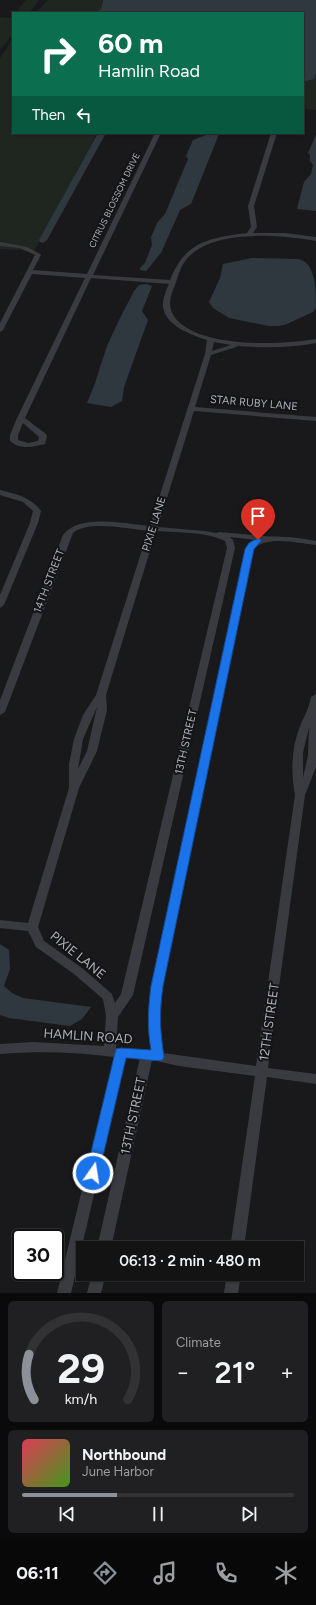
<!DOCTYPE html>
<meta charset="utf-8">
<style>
body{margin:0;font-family:Figtree,sans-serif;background:#202022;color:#f1f3f6;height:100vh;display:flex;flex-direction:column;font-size:15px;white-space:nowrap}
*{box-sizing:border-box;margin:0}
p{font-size:13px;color:#9d9ea0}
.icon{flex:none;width:22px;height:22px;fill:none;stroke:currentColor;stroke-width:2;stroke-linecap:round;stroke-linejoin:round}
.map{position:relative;height:1293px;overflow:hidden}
.drawer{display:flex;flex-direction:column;gap:8px;padding:8px;background:#0a0a0b;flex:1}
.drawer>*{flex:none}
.banner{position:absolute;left:12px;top:12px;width:292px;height:122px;border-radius:0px;box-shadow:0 1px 3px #0004,0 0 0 1px #323234;background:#0b6e4f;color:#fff;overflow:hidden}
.speed{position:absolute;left:12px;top:1229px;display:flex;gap:8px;font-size:20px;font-weight:700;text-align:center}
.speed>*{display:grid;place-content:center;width:52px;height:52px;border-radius:50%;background:#131314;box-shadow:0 1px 3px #0004,0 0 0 1px #323234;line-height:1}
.speed .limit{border:2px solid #111;border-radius:6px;background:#fff;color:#111}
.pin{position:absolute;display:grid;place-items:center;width:34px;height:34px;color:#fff;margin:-41px -17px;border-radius:50% 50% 50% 0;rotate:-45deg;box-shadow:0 0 4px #0007}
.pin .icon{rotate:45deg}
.me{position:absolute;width:44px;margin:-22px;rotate:13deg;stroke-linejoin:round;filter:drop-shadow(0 0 3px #0008)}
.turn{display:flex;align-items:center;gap:14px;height:84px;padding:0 20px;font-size:18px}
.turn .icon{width:52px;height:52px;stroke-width:2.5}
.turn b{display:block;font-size:28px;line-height:34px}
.then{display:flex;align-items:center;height:38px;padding:0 20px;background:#0003;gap:8px;font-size:15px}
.big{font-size:30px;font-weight:600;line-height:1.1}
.drawer .tile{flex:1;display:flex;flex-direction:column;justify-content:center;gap:6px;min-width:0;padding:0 14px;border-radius:6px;background:#202022}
.drawer .dial{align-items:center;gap:0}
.dial svg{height:104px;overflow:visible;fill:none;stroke:#323234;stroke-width:7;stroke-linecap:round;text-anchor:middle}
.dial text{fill:#f1f3f6;stroke:none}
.song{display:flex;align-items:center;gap:12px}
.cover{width:48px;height:48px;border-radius:6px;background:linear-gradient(135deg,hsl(350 70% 55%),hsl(100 70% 35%))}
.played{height:4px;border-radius:2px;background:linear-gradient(90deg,#8c9099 35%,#323234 35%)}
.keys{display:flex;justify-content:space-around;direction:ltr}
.heat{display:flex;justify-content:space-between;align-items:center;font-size:22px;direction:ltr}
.drawer .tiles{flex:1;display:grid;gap:8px;grid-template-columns:1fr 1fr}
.tile:last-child{grid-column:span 2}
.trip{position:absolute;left:76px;top:1241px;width:228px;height:40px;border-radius:0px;background:#131314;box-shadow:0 1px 3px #0004,0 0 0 1px #323234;font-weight:600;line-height:40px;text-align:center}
.dock{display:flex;height:64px;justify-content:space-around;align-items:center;background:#080808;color:#9d9ea0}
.dock .icon{width:28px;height:28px}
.dock .current{color:#8c9099}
.dock b{font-size:18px;color:#f1f3f6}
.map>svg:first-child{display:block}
</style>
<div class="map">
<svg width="316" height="1293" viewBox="0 0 316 1293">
<rect width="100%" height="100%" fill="#19191b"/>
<g fill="#1f2620">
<polygon points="26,0 39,0 29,13 15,13"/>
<polygon points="48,0 102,0 101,9 94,13 36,13"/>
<polygon points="13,15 13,34 0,50 0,17 11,18"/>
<polygon points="13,39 13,133 97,133 34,251 0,249 0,58"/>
<polygon points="316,73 316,110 303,109 303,82 314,79"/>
</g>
<g fill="#30383f">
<polygon points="103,0 316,0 316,73 314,79 303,82 303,13 94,13 101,9"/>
<path d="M211,133L219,134L191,204L180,210L161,253C155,259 152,265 146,271L140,270V268L145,263L152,245L151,237L157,223L165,214L188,159L186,156L193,140Z"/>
<polygon points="316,135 316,211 297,209 304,182 311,174 313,165 310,161 310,155 308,153"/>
<path d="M252,258L298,259C316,262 316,290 316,308L313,312L287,324L279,326H269L229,318L213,308L209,302L220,278L223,264Z"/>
<polygon points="146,284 152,286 142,311 148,320 124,387 122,401 111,407 87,403 94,386 107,346 118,322 134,291 139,285"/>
<polygon points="0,944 9,950 10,969 4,986 12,993 23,998 91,1007 82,1019 70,1026 9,1018 0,1015"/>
</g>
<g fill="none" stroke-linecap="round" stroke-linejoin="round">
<polygon fill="#30383f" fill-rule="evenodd" points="98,133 106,133 47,240 43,243 40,242 39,240"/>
<g fill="#3a3b40" fill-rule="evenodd">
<path d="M155,133H161L93,275L170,280C185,241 210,238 247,233L251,227L248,206L271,133H277L254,206L257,227L253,233H285L316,237V241C280,235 211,228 186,260C180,267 178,277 175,285C169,298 167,310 178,321C204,348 282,345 316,339V343C290,348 264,348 237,346L236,347L211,355L195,407L316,417V421L194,411L158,527L205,531L216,533L219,532L264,536C270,537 277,536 283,537C294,537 305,539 316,541V545C299,543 266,535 254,549L163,986L160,1022L163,1053L256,1066L295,795C291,773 291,751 299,729C303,718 309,709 311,697L316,694V767L305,795L268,1068L316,1074V1084L267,1077L244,1248H230L255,1076L179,1066L152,1060L111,1248H97L140,1058H126L71,1293H57L114,1057C76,1052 38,1051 0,1054V1044L33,1042L104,1046L106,1016L103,999L74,974L36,947L28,931L0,928V920L28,923L69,788V764L74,739L83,715L96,695L148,531C129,529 88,520 73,533L5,712L0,715V700L63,535C79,513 126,524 150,526L205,354L207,340C192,335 163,325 163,305C163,298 166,290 169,284L91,278L25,418L46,434L47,436L45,444C33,447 20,450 10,441V435L17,418L85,278L32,274L3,330L0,332V323L35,255L20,248L0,246V242L27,247L40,254L41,255L33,270L87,274ZM214,342L231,345L212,351ZM23,423L39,437L38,441L28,443L18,440V435ZM156,531C178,533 205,531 225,541L227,548L121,994L115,1003L112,994L82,968L44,941L38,927L79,788L97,751L107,710L106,695ZM230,537L256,540L252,542L246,549L151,986L149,1022L151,1050L116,1048L118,1017L133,995L235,548L233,540ZM97,707L87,751L78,769L83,739ZM309,727L308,755L303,778V753Z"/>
<path d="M0,490C16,494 31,497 41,511L38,523L4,605L0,608V595L30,523L33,511L23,502L0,495Z"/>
<polygon points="92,1274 106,1274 101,1293 87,1293"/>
<polygon points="227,1274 241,1274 238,1293 224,1293"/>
</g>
</g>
<path fill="#1a73e8" stroke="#114b97" d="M258,538L262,540L254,549L163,986C159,1014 160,1029 164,1057L163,1060C156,1062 134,1058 126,1058L99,1173L97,1177L93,1178L88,1177L86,1173L115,1053L116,1049L121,1048L151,1050C147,1027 148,1009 151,986L245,549L249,543Z"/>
<g text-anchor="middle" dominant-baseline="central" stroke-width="4" stroke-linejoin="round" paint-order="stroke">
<g font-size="9" fill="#acb1ba" stroke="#141416">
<text transform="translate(114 200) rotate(-64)">CITRUS BLOSSOM DRIVE</text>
</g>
<g font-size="11" fill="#acb1ba" stroke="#141416">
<text transform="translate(254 403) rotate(5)">STAR RUBY LANE</text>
<text transform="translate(154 524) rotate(-73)">PIXIE LANE</text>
<text transform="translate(49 581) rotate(-69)">14TH STREET</text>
<text transform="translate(186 742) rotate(-77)">13TH STREET</text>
</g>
<g font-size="13" fill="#acb1ba" stroke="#141416">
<text transform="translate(78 955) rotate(39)">PIXIE LANE</text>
<text transform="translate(269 1022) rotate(-82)">12TH STREET</text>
<text transform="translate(88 1036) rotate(4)">HAMLIN ROAD</text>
<text transform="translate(133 1116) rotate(-78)">13TH STREET</text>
</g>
</g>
</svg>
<div class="speed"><div class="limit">30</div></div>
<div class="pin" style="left:258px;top:540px;background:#d93025"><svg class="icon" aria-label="arrive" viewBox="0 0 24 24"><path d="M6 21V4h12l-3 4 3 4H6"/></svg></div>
<svg class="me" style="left:93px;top:1173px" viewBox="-20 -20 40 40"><circle r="17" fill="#1a73e8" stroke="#fff" stroke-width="3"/><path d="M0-11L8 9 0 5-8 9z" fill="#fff"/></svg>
<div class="trip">06:13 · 2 min · 480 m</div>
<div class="banner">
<div class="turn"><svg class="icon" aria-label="right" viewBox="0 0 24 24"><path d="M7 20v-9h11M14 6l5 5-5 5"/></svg><div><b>60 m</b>Hamlin Road</div></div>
<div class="then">Then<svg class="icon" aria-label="left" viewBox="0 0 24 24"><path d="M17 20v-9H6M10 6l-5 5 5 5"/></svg></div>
</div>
</div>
<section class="drawer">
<div class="tiles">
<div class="tile dial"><svg viewBox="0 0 100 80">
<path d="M14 69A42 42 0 1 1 86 69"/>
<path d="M14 69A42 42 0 0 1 10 34" stroke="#8c9099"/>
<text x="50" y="56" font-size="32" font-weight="700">29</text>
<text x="50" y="72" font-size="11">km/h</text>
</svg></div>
<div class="tile"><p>Climate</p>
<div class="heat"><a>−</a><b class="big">21°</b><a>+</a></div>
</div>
<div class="tile">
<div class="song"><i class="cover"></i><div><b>Northbound</b><p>June Harbor</p></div></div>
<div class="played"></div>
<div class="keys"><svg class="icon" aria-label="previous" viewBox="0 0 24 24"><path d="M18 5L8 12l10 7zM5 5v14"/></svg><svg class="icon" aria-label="pause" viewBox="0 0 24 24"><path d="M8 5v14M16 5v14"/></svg><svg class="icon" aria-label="next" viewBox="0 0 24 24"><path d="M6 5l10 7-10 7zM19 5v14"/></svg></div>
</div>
</div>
</section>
<nav class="dock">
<b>06:11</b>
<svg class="icon current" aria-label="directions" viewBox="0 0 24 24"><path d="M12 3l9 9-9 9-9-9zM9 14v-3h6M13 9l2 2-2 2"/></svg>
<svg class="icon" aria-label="music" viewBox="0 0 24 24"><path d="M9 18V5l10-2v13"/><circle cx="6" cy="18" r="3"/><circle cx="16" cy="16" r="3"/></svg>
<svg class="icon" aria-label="phone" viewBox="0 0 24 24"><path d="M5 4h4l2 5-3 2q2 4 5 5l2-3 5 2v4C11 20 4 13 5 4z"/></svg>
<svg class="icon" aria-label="climate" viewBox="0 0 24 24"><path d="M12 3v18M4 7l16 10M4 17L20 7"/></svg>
</nav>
